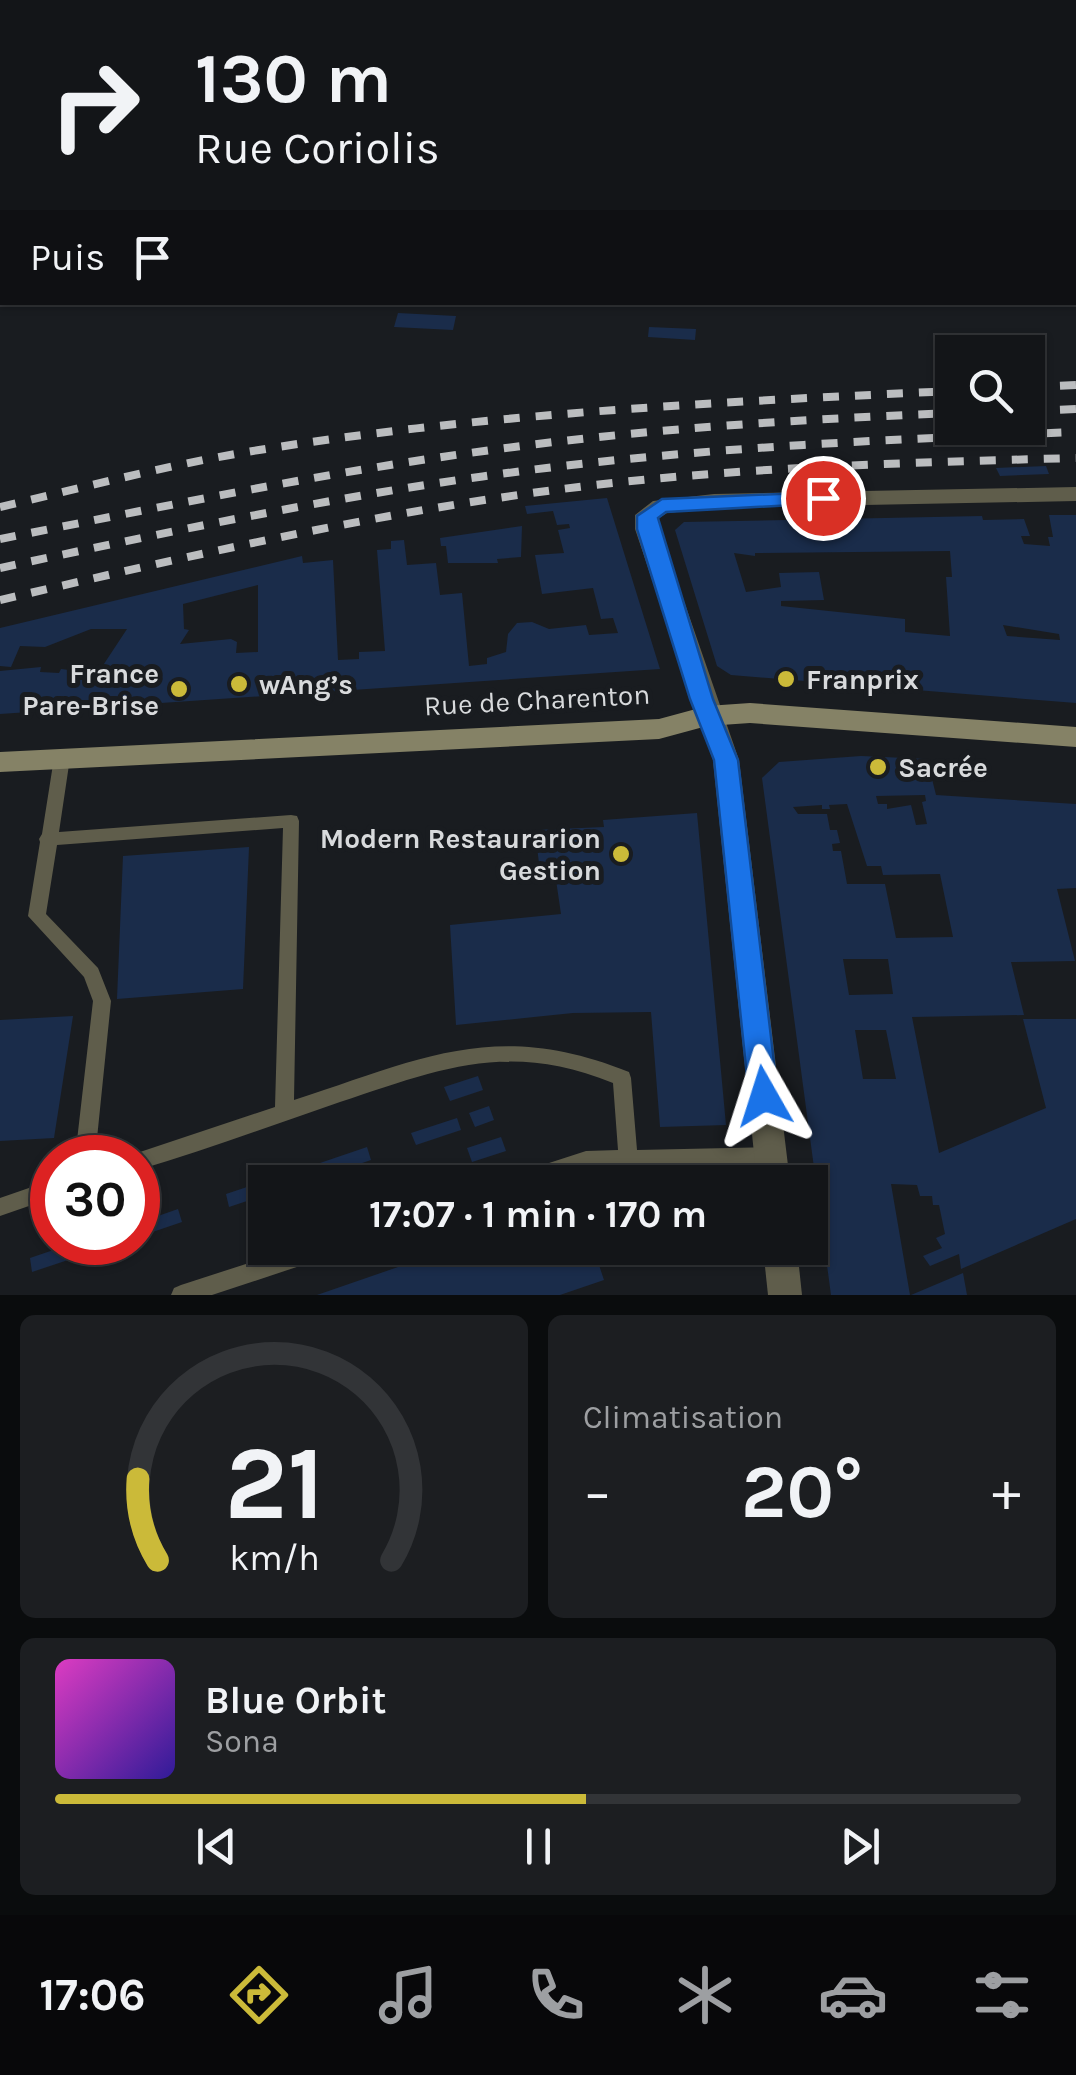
<!DOCTYPE html>
<html lang="fr">
<meta charset="utf-8">
<style>
body{margin:0;font-family:Karla,sans-serif;background:#1c1e21;color:#f1f3f6;height:100vh;display:flex;flex-direction:column;font-size:38px;white-space:nowrap}
*{box-sizing:border-box;margin:0}
p{font-size:32px;color:#9d9fa2}
.icon{flex:none;width:55px;height:55px;fill:none;stroke:currentColor;stroke-width:2;stroke-linecap:round;stroke-linejoin:round}
.map{position:relative;height:1295px;overflow:hidden}
.drawer{display:flex;flex-direction:column;gap:20px;padding:20px;background:#0a0c0d;flex:1}
.drawer>*{flex:none}
.banner{position:absolute;left:0px;top:0px;width:1078px;height:305px;box-shadow:0 2px 8px #0004,0 0 0 2px #323437;background:#131518;color:#f1f3f6;overflow:hidden}
.fabs{position:absolute;left:935px;top:335px;display:grid;gap:20px}
.fabs a{display:grid;place-items:center;width:110px;height:110px;border-radius:0px;background:#131518;box-shadow:0 2px 8px #0004,0 0 0 2px #323437;font-size:50px}
.speed{position:absolute;left:30px;top:1135px;display:flex;gap:20px;font-size:50px;font-weight:700;text-align:center}
.speed>*{display:grid;place-content:center;width:130px;height:130px;border-radius:50%;background:#131518;box-shadow:0 2px 8px #0004,0 0 0 2px #323437;line-height:1}
.speed .limit{border:15px solid #d22;background:#fff;color:#111}
.pin{position:absolute;display:grid;place-items:center;width:85px;height:85px;color:#fff;margin:-42px;border:5px solid #fff;border-radius:50%;box-shadow:0 2px 10px #0007}
.me{position:absolute;width:110px;margin:-55px;rotate:354deg;stroke-linejoin:round;filter:drop-shadow(0 0 8px #0008)}
.turn{display:flex;align-items:center;gap:35px;height:210px;padding:0 30px;font-size:45px}
.turn .icon{width:130px;height:130px;stroke-width:2.5}
.turn b{display:block;font-size:70px;line-height:85px}
.then{display:flex;align-items:center;height:95px;padding:0 30px;background:#0003;gap:20px;font-size:38px}
.big{font-size:75px;font-weight:700;line-height:1.1}
.drawer .widget{flex:1;display:flex;flex-direction:column;justify-content:center;gap:15px;min-width:0;padding:0 35px;border-radius:15px;background:#1c1e21}
.drawer .dial{align-items:center;gap:0}
.dial svg{height:260px;overflow:visible;fill:none;stroke:#323437;stroke-width:7;stroke-linecap:round;text-anchor:middle}
.dial text{fill:#f1f3f6;stroke:none}
.song{display:flex;align-items:center;gap:30px}
.cover{width:120px;height:120px;border-radius:15px;background:linear-gradient(135deg,hsl(310 70% 55%),hsl(250 70% 35%))}
.played{height:10px;border-radius:5px;background:linear-gradient(90deg,#cbba39 55%,#323437 55%)}
.keys{display:flex;justify-content:space-around;direction:ltr}
.heat{display:flex;justify-content:space-between;align-items:center;font-size:55px;direction:ltr}
.drawer .tiles{flex:1;display:grid;gap:20px;grid-template-columns:1fr 1fr}
.widget:last-child{grid-column:span 2}
.trip{position:absolute;left:248px;top:1165px;width:580px;height:100px;border-radius:0px;background:#131518;box-shadow:0 2px 8px #0004,0 0 0 2px #323437;font-weight:700;line-height:100px;text-align:center}
.dock{display:flex;height:160px;justify-content:space-around;align-items:center;background:#08080a;color:#9d9fa2}
.dock .icon{width:70px;height:70px}
.dock .active{color:#cbba39}
.dock b{font-size:45px;color:#f1f3f6}
.map>svg:first-child{display:block}
</style>
<div class="map">
<svg width="1076" height="1295" viewBox="0 0 1076 1295">
<rect width="100%" height="100%" fill="#191c20"/>
<g fill="#1a2c4a" fill-rule="evenodd">
<polygon points="398,313 456,316 453,330 394,327"/>
<polygon points="649,327 696,329 695,340 648,337"/>
<polygon points="1046,466 1049,474 1000,476 996,468"/>
<path d="M607,498L660,669L0,714V671L41,667L40,672L59,673L61,669L69,670L73,664L91,667L87,674L96,676L127,629H91L45,647L20,646L11,667L0,666V628L302,556L303,563L333,560L338,660L359,659V652L385,651L377,550L391,549V541L404,540L407,565L436,563L440,595L462,593L469,666L487,664V658L506,652L508,634L517,623L532,622L549,629L586,625L589,635L618,633L613,618L601,619L593,588L542,594L535,555L564,553L558,530L570,528L569,524L557,525L553,511L527,514L525,506ZM258,585V652L236,653L237,642L231,639L180,644L189,630L184,629L183,604Z"/>
<path d="M1049,515H1076V703L731,675L717,666L675,530L684,522L982,516L983,520L1024,519L1030,536H1021L1024,544L1050,546L1048,537H1053ZM950,551L952,577H946L950,636L905,632V619L781,606V601L824,600L819,572L779,573L781,587L746,592L734,553L755,556V553ZM1003,625L1059,634L1060,640L1007,636Z"/>
<polygon points="522,526 521,557 497,559 498,563 448,563 446,546 441,546 440,538"/>
<path d="M861,756L927,759L936,795L1076,804V888L1057,889L1075,961L1011,962L1024,1015L912,1017L939,1153L1046,1108L1023,1019H1076V1219L961,1269L959,1254L930,1266L923,1256L942,1248L936,1238L945,1234L939,1205H933L932,1196H920L917,1185L891,1184L910,1295H831L762,778L779,762ZM925,795L926,801L922,802L927,824L916,825L911,805L887,809V804H878L876,796ZM847,804L867,866H881L883,875L940,874L953,937L896,938L885,884H847L841,851H833L832,844L840,843L837,830H830L827,814H798L793,807L822,805V809H830L829,805ZM843,959H888L893,994L849,995ZM855,1030H886L896,1079H863Z"/>
<polygon points="697,813 726,1125 660,1127 651,1012 573,1013 456,1025 450,925 561,914 556,880 541,880 535,830 604,827 603,820"/>
<polygon points="249,847 243,989 117,999 123,856"/>
<polygon points="73,1016 54,1138 0,1141 0,1020"/>
<polygon points="478,1076 483,1090 450,1101 444,1087"/>
<polygon points="489,1106 494,1120 475,1127 469,1113"/>
<polygon points="457,1118 461,1130 416,1145 411,1133"/>
<polygon points="501,1137 506,1151 472,1162 467,1148"/>
<polygon points="367,1147 371,1160 324,1176 320,1163"/>
<polygon points="274,1178 276,1182 265,1182 265,1195 229,1207 226,1194"/>
<polygon points="178,1209 182,1222 138,1237 138,1223"/>
<polygon points="77,1242 81,1242 83,1255 32,1272 30,1258"/>
<polygon points="453,1248 620,1248 622,1251 597,1259 604,1280 560,1295 317,1295"/>
<polygon points="963,1273 967,1295 911,1295"/>
</g>
<g fill="none" stroke-linecap="round" stroke-linejoin="round">
<g fill="#5f5d4b" fill-rule="evenodd">
<polygon points="990,0 1037,0 1033,2 989,2"/>
<rect x="0" y="59" width="2" height="6"/>
<path d="M62,752L68,754L70,758L59,832L291,815L297,816L299,821L294,1100C420,1059 496,1018 629,1072L631,1078L637,1150L770,1147L777,1150L780,1156L777,1162L770,1165L586,1169L545,1182H509L512,1175L586,1151L618,1150L613,1083C509,1040 439,1069 340,1102C273,1125 205,1150 138,1170V1158H130L131,1155L275,1107L283,828L57,845L46,914L98,968L111,1001L95,1158H75L93,1001L84,977L28,916L40,842L39,839L42,834L54,758L56,754Z"/>
<polygon points="52,1180 52,1198 0,1216 0,1198"/>
<polygon points="295,1248 334,1248 331,1255 324,1258 212,1295 171,1295 174,1288 181,1285"/>
</g>
<g fill="#5f5d4b" fill-rule="evenodd">
<rect x="0" y="11" width="2" height="10"/>
<rect x="0" y="29" width="2" height="10"/>
<polygon points="1076,487 1076,501 714,508 667,513 659,518 659,529 739,760 790,1182 757,1182 713,760 635,529 635,515 653,501 714,494"/>
<polygon points="763,1248 797,1248 802,1295 768,1295"/>
</g>
<polygon fill="#5f5d4b" fill-rule="evenodd" points="274,0 290,0 291,2 276,2"/>
<polygon fill="#858266" fill-rule="evenodd" points="750,703 1076,727 1076,747 750,723 707,726 659,739 0,772 0,752 659,719 707,706"/>
<polyline stroke="#bbbdbf" stroke-width="5" stroke-dasharray="12 12" stroke-linecap="butt" points="1062,302 1076,304"/>
<g stroke="#bbbdbf" stroke-width="8" stroke-dasharray="16 16" stroke-linecap="butt">
<polyline points="1028,387 1076,385"/>
<polyline points="1028,411 1076,409"/>
<path d="M0,507C86,487 171,464 259,450C488,413 720,402 952,391"/>
<path d="M0,539C171,505 341,469 514,447C660,428 806,419 952,413"/>
<path d="M0,568C176,530 352,493 530,470C711,447 894,439 1076,432"/>
<path d="M0,600C172,560 344,520 518,495C703,468 890,463 1076,458"/>
</g>
</g>
<polygon fill="#1a73e8" stroke="#114b97" stroke-width="2.5" points="823,492 833,498 830,503 666,512 658,518 713,699 738,760 778,1096 774,1105 764,1109 753,1105 749,1096 714,760 690,699 637,529 637,516 662,499"/>
<g fill="#cbba39" stroke="#191c20" stroke-width="4">
<circle cx="786" cy="679" r="10"/>
<circle cx="239" cy="684" r="10"/>
<circle cx="179" cy="689" r="10"/>
<circle cx="878" cy="767" r="10"/>
<circle cx="621" cy="854" r="10"/>
</g>
<g text-anchor="middle" dominant-baseline="central" stroke-width="10" stroke-linejoin="round" paint-order="stroke">
<g font-size="28" font-weight="bold" fill="#d8dadc" stroke="#191c20" text-anchor="start">
<text x="159" y="673" text-anchor="end">France<tspan x="159" dy="32">Pare-Brise</tspan></text>
<text x="806" y="679">Franprix</text>
<text x="259" y="684">wAng’s</text>
<text x="898" y="767">Sacrée</text>
<text x="601" y="838" text-anchor="end">Modern Restaurarion<tspan x="601" dy="32">Gestion</tspan></text>
</g>
<g font-size="28" fill="#d8dadc" stroke="#191c20">
<text transform="translate(537 700) rotate(-3)">Rue de Charenton</text>
</g>
</g>
</svg>
<div class="fabs">
<a><svg class="icon" aria-label="search" viewBox="0 0 24 24"><circle cx="10" cy="10" r="6"/><path d="M15 15l6 6"/></svg></a>
</div>
<div class="speed"><div class="limit">30</div></div>
<div class="pin" style="left:823px;top:498px;background:#d93025"><svg class="icon" aria-label="arrive" viewBox="0 0 24 24"><path d="M6 21V4h12l-3 4 3 4H6"/></svg></div>
<svg class="me" style="left:764px;top:1096px" viewBox="-20 -20 40 40"><path d="M0-17L14 15 0 8-14 15z" fill="#1a73e8" stroke="#fff" stroke-width="4"/></svg>
<div class="trip">17:07 · 1 min · 170 m</div>
<div class="banner">
<div class="turn"><svg class="icon" aria-label="right" viewBox="0 0 24 24"><path d="M7 20v-9h11M14 6l5 5-5 5"/></svg><div><b>130 m</b>Rue Coriolis</div></div>
<div class="then">Puis<svg class="icon" aria-label="arrive" viewBox="0 0 24 24"><path d="M6 21V4h12l-3 4 3 4H6"/></svg></div>
</div>
</div>
<section class="drawer">
<div class="tiles">
<div class="widget dial"><svg viewBox="0 0 100 80">
<path d="M14 69A42 42 0 1 1 86 69"/>
<path d="M14 69A42 42 0 0 1 8 44" stroke="#cbba39"/>
<text x="50" y="56" font-size="32" font-weight="700">21</text>
<text x="50" y="72" font-size="11">km/h</text>
</svg></div>
<div class="widget"><p>Climatisation</p>
<div class="heat"><a>−</a><b class="big">20°</b><a>+</a></div>
</div>
<div class="widget">
<div class="song"><i class="cover"></i><div><b>Blue Orbit</b><p>Sona</p></div></div>
<div class="played"></div>
<div class="keys"><svg class="icon" aria-label="previous" viewBox="0 0 24 24"><path d="M18 5L8 12l10 7zM5 5v14"/></svg><svg class="icon" aria-label="pause" viewBox="0 0 24 24"><path d="M8 5v14M16 5v14"/></svg><svg class="icon" aria-label="next" viewBox="0 0 24 24"><path d="M6 5l10 7-10 7zM19 5v14"/></svg></div>
</div>
</div>
</section>
<nav class="dock">
<b>17:06</b>
<svg class="icon active" aria-label="directions" viewBox="0 0 24 24"><path d="M12 3l9 9-9 9-9-9zM9 14v-3h6M13 9l2 2-2 2"/></svg>
<svg class="icon" aria-label="music" viewBox="0 0 24 24"><path d="M9 18V5l10-2v13"/><circle cx="6" cy="18" r="3"/><circle cx="16" cy="16" r="3"/></svg>
<svg class="icon" aria-label="phone" viewBox="0 0 24 24"><path d="M5 4h4l2 5-3 2q2 4 5 5l2-3 5 2v4C11 20 4 13 5 4z"/></svg>
<svg class="icon" aria-label="climate" viewBox="0 0 24 24"><path d="M12 3v18M4 7l16 10M4 17L20 7"/></svg>
<svg class="icon" aria-label="car" viewBox="0 0 24 24"><path d="M5 17H2v-5l4-1 3-4h7l3 4 3 1v5h-3M9 17h6M6 11h13"/><circle cx="7" cy="17" r="2"/><circle cx="17" cy="17" r="2"/></svg>
<svg class="icon" aria-label="filters" viewBox="0 0 24 24"><path d="M4 7h16M4 17h16"/><circle cx="9" cy="7" r="2"/><circle cx="15" cy="17" r="2"/></svg>
</nav>
